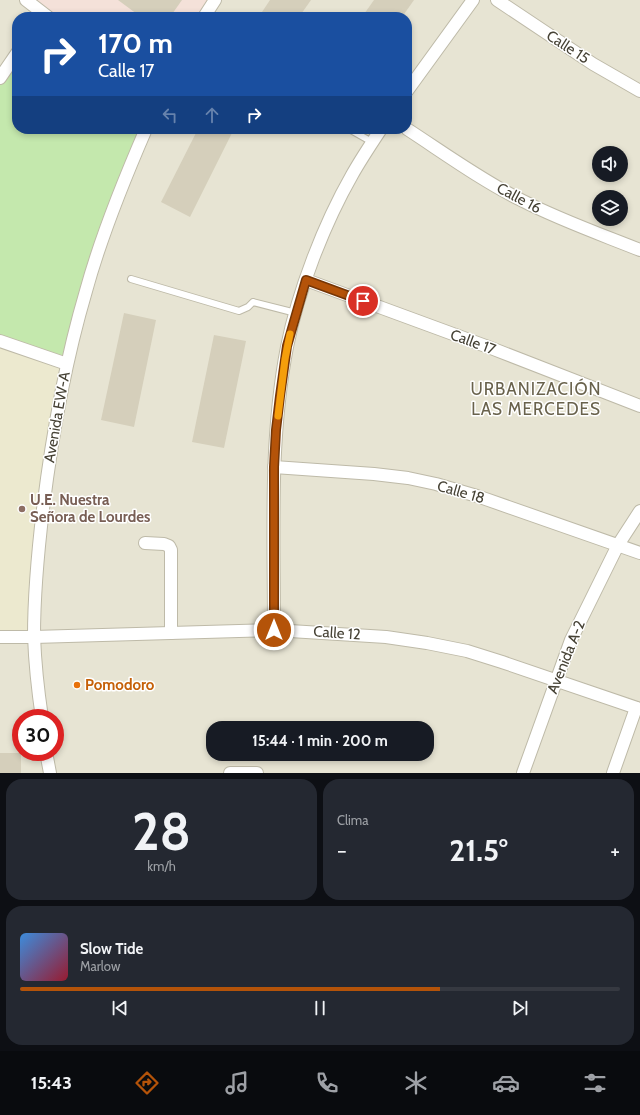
<!DOCTYPE html>
<html lang="es">
<meta charset="utf-8">
<style>
body{margin:0;font-family:Cabin,sans-serif;background:#242831;color:#f1f3f6;height:100vh;display:flex;flex-direction:column;font-size:15px;white-space:nowrap}
*{box-sizing:border-box;margin:0}
p{font-size:13px;color:#9ea1a6}
.icon{flex:none;width:22px;height:22px;fill:none;stroke:currentColor;stroke-width:2;stroke-linecap:round;stroke-linejoin:round}
.map{position:relative;height:773px;overflow:hidden}
.drawer{display:flex;flex-direction:column;gap:6px;padding:6px;background:#0d0f14;flex:1}
.drawer>*{flex:none}
.hud{position:absolute;left:12px;top:12px;width:400px;height:122px;border-radius:16px;box-shadow:0 2px 6px #0003;background:#1a4fa0;color:#fff;overflow:hidden}
.controls{position:absolute;left:592px;top:146px;display:grid;gap:8px}
.controls a{display:grid;place-items:center;width:36px;height:36px;border-radius:50%;background:#171b24;box-shadow:0 2px 6px #0003;font-size:20px}
.speed{position:absolute;left:12px;top:709px;display:flex;gap:8px;font-size:20px;font-weight:700;text-align:center}
.speed>*{display:grid;place-content:center;width:52px;height:52px;border-radius:50%;background:#171b24;box-shadow:0 2px 6px #0003;line-height:1}
.speed .limit{border:6px solid #d22;background:#fff;color:#111}
.pin{position:absolute;display:grid;place-items:center;width:34px;height:34px;color:#fff;margin:-17px;border:2px solid #fff;border-radius:50%;box-shadow:0 1px 4px #0007}
.me{position:absolute;width:44px;margin:-22px;rotate:0deg;stroke-linejoin:round;filter:drop-shadow(0 0 3px #0008)}
.turn{display:flex;align-items:center;gap:14px;height:84px;padding:0 20px;font-size:18px}
.turn .icon{width:52px;height:52px;stroke-width:2.5}
.turn b{display:block;font-size:28px;line-height:34px}
.lanes{display:flex;align-items:center;height:38px;padding:0 20px;background:#0003;justify-content:center;gap:20px;direction:ltr}
.lanes .off{opacity:.35}
.big{font-size:30px;font-weight:700;line-height:1.1}
.drawer .widget{flex:1;display:flex;flex-direction:column;justify-content:center;gap:6px;min-width:0;padding:0 14px;border-radius:16px;background:#242831}
.drawer .dial{align-items:center;gap:0}
.dial b{font-size:52px;line-height:1}
.song{display:flex;align-items:center;gap:12px}
.cover{width:48px;height:48px;border-radius:6px;background:linear-gradient(135deg,hsl(210 70% 55%),hsl(350 70% 35%))}
.played{height:4px;border-radius:2px;background:linear-gradient(90deg,#b45309 70%,#363941 70%)}
.keys{display:flex;justify-content:space-around;direction:ltr}
.heat{display:flex;justify-content:space-between;align-items:center;font-size:22px;direction:ltr}
.drawer .tiles{flex:1;display:grid;gap:6px;grid-template-columns:1fr 1fr}
.widget:last-child{grid-column:span 2}
.trip{position:absolute;left:206px;top:721px;width:228px;height:40px;border-radius:16px;background:#171b24;box-shadow:0 2px 6px #0003;font-weight:700;line-height:40px;text-align:center}
.tab-bar{display:flex;height:64px;justify-content:space-around;align-items:center;background:#090b0e;color:#9ea1a6}
.tab-bar .icon{width:28px;height:28px}
.tab-bar .active{color:#b45309}
.tab-bar b{font-size:18px;color:#f1f3f6}
.map>svg:first-child{display:block}
</style>
<div class="map">
<svg width="640" height="773" viewBox="0 0 640 773">
<rect width="100%" height="100%" fill="#f3f1e6"/>
<path fill="#e7e4d3" fill-rule="evenodd" d="M0,0H640V773H0ZM17,17H407V129H17ZM599,153H621V175H599ZM599,197H621V219H599ZM21,718H55V752H21ZM213,728H427V754H213Z"/>
<polygon fill="#ece9cf" points="0,341 67,364 55,423 34,637 0,637"/>
<polygon fill="#f4e1d9" points="26,0 215,0 204,17 48,17"/>
<polygon fill="#c4e8ad" points="17,53 17,129 146,129 139,145 67,364 0,341 0,78"/>
<g fill="#d5cfbb">
<polygon points="118,0 182,0 170,17 141,17"/>
<polygon points="270,0 311,0 299,17 270,17 262,12"/>
<polygon points="374,0 414,0 402,17 362,17"/>
<polygon points="198,129 234,129 190,217 161,202"/>
<polygon points="124,313 156,320 134,427 101,420"/>
<polygon points="214,335 246,341 224,448 192,442"/>
<rect x="0" y="753" width="21" height="20"/>
</g>
<g fill="none" stroke-linecap="round" stroke-linejoin="round">
<defs>
<g id="service">
<polyline points="349,129 372,142"/>
<polyline points="131,279 239,311 248,307 253,302 296,313"/>
</g>
<g id="minor">
<polyline points="26,0 48,17"/>
<polyline points="497,0 593,64 640,91"/>
<polyline points="204,17 215,0"/>
<polyline points="0,78 17,53"/>
<polyline points="407,91 473,0"/>
<path d="M407,129C444,153 481,180 521,200C560,220 600,234 640,250"/>
<polyline points="306,280 491,348 640,406"/>
<polyline points="0,341 67,364"/>
<polyline points="274,467 374,474 408,478 436,484 477,496 640,553"/>
<polyline points="145,543 164,544 169,546 171,550 171,633"/>
<path d="M274,630C274,535 269,440 287,347C298,291 324,224 352,175C361,159 371,144 381,129"/>
<polyline points="0,637 34,637 274,630 386,637 427,643 467,651 502,662 640,709"/>
<path d="M42,718C38,691 35,663 34,636C34,594 38,551 43,509C52,436 65,362 86,291C101,236 123,182 146,129"/>
<polyline points="46,752 50,773"/>
<polyline points="230,773 257,773"/>
<polyline points="523,773 571,640 618,545 640,511"/>
<polyline points="613,773 636,708"/>
</g>
</defs>
<use href="#service" stroke="#bebaa8" stroke-width="8"/>
<use href="#minor" stroke="#bebaa8" stroke-width="14"/>
<use href="#service" stroke="#fff" stroke-width="6"/>
<use href="#minor" stroke="#fff" stroke-width="12"/>
</g>
<g fill="none" stroke-linecap="round" stroke-linejoin="round">
<defs>
<polyline id="route" points="274,630 274,467 276,430 280,396 287,346 306,280 363,301"/>
</defs>
<use href="#route" stroke="#753606" stroke-width="10"/>
<use href="#route" stroke="#b45309" stroke-width="7"/>
<polyline stroke="#f59e0b" stroke-width="7" points="278,416 285,359 290,334"/>
</g>
<circle fill="#8d6e63" stroke="#fff" stroke-width="1.5" cx="22" cy="509" r="4"/>
<circle fill="#e8710a" stroke="#fff" stroke-width="1.5" cx="77" cy="685" r="4"/>
<g text-anchor="middle" dominant-baseline="central" stroke-width="3" stroke-linejoin="round" paint-order="stroke">
<g font-size="15" fill="#464235" stroke="#fff">
<text transform="translate(568 47) rotate(33)">Calle 15</text>
<text transform="translate(519 198) rotate(28)">Calle 16</text>
<text transform="translate(473 342) rotate(20)">Calle 17</text>
<text transform="translate(57 417) rotate(-80)">Avenida EW-A</text>
<text transform="translate(461 492) rotate(16)">Calle 18</text>
<text transform="translate(337 633) rotate(4)">Calle 12</text>
<text transform="translate(566 657) rotate(-68)">Avenida A-2</text>
</g>
<g font-size="15" font-weight="bold" fill="#785e54" stroke="#fff" text-anchor="start">
<text x="30" y="500">U.E. Nuestra<tspan x="30" dy="17">Señora de Lourdes</tspan></text>
</g>
<g font-size="15" font-weight="bold" fill="#c56008" stroke="#fff" text-anchor="start">
<text x="85" y="685">Pomodoro</text>
</g>
<g font-size="17" letter-spacing="1" fill="#69624c" stroke="#fff">
<text x="536" y="389">URBANIZACIÓN<tspan x="536" dy="20">LAS MERCEDES</tspan></text>
</g>
</g>
</svg>
<div class="controls">
<a><svg class="icon" aria-label="sound" viewBox="0 0 24 24"><path d="M4 9h4l5-4v14l-5-4H4zM17 9q2 3 0 6"/></svg></a>
<a><svg class="icon" aria-label="layers" viewBox="0 0 24 24"><path d="M12 4l9 5-9 5-9-5zM3 14l9 5 9-5"/></svg></a>
</div>
<div class="speed"><div class="limit">30</div></div>
<div class="pin" style="left:363px;top:301px;background:#d93025"><svg class="icon" aria-label="arrive" viewBox="0 0 24 24"><path d="M6 21V4h12l-3 4 3 4H6"/></svg></div>
<svg class="me" style="left:274px;top:630px" viewBox="-20 -20 40 40"><circle r="17" fill="#b45309" stroke="#fff" stroke-width="3"/><path d="M0-11L8 9 0 5-8 9z" fill="#fff"/></svg>
<div class="trip">15:44 · 1 min · 200 m</div>
<div class="hud">
<div class="turn"><svg class="icon" aria-label="right" viewBox="0 0 24 24"><path d="M7 20v-9h11M14 6l5 5-5 5"/></svg><div><b>170 m</b>Calle 17</div></div>
<div class="lanes"><svg class="icon off" aria-label="left" viewBox="0 0 24 24"><path d="M17 20v-9H6M10 6l-5 5 5 5"/></svg><svg class="icon off" aria-label="ahead" viewBox="0 0 24 24"><path d="M12 20V5M6 11l6-6 6 6"/></svg><svg class="icon" aria-label="right" viewBox="0 0 24 24"><path d="M7 20v-9h11M14 6l5 5-5 5"/></svg></div>
</div>
</div>
<section class="drawer">
<div class="tiles">
<div class="widget dial"><b>28</b><p>km/h</p></div>
<div class="widget"><p>Clima</p>
<div class="heat"><a>−</a><b class="big">21.5°</b><a>+</a></div>
</div>
<div class="widget">
<div class="song"><i class="cover"></i><div><b>Slow Tide</b><p>Marlow</p></div></div>
<div class="played"></div>
<div class="keys"><svg class="icon" aria-label="previous" viewBox="0 0 24 24"><path d="M18 5L8 12l10 7zM5 5v14"/></svg><svg class="icon" aria-label="pause" viewBox="0 0 24 24"><path d="M8 5v14M16 5v14"/></svg><svg class="icon" aria-label="next" viewBox="0 0 24 24"><path d="M6 5l10 7-10 7zM19 5v14"/></svg></div>
</div>
</div>
</section>
<nav class="tab-bar">
<b>15:43</b>
<svg class="icon active" aria-label="directions" viewBox="0 0 24 24"><path d="M12 3l9 9-9 9-9-9zM9 14v-3h6M13 9l2 2-2 2"/></svg>
<svg class="icon" aria-label="music" viewBox="0 0 24 24"><path d="M9 18V5l10-2v13"/><circle cx="6" cy="18" r="3"/><circle cx="16" cy="16" r="3"/></svg>
<svg class="icon" aria-label="phone" viewBox="0 0 24 24"><path d="M5 4h4l2 5-3 2q2 4 5 5l2-3 5 2v4C11 20 4 13 5 4z"/></svg>
<svg class="icon" aria-label="climate" viewBox="0 0 24 24"><path d="M12 3v18M4 7l16 10M4 17L20 7"/></svg>
<svg class="icon" aria-label="car" viewBox="0 0 24 24"><path d="M5 17H2v-5l4-1 3-4h7l3 4 3 1v5h-3M9 17h6M6 11h13"/><circle cx="7" cy="17" r="2"/><circle cx="17" cy="17" r="2"/></svg>
<svg class="icon" aria-label="filters" viewBox="0 0 24 24"><path d="M4 7h16M4 17h16"/><circle cx="9" cy="7" r="2"/><circle cx="15" cy="17" r="2"/></svg>
</nav>
